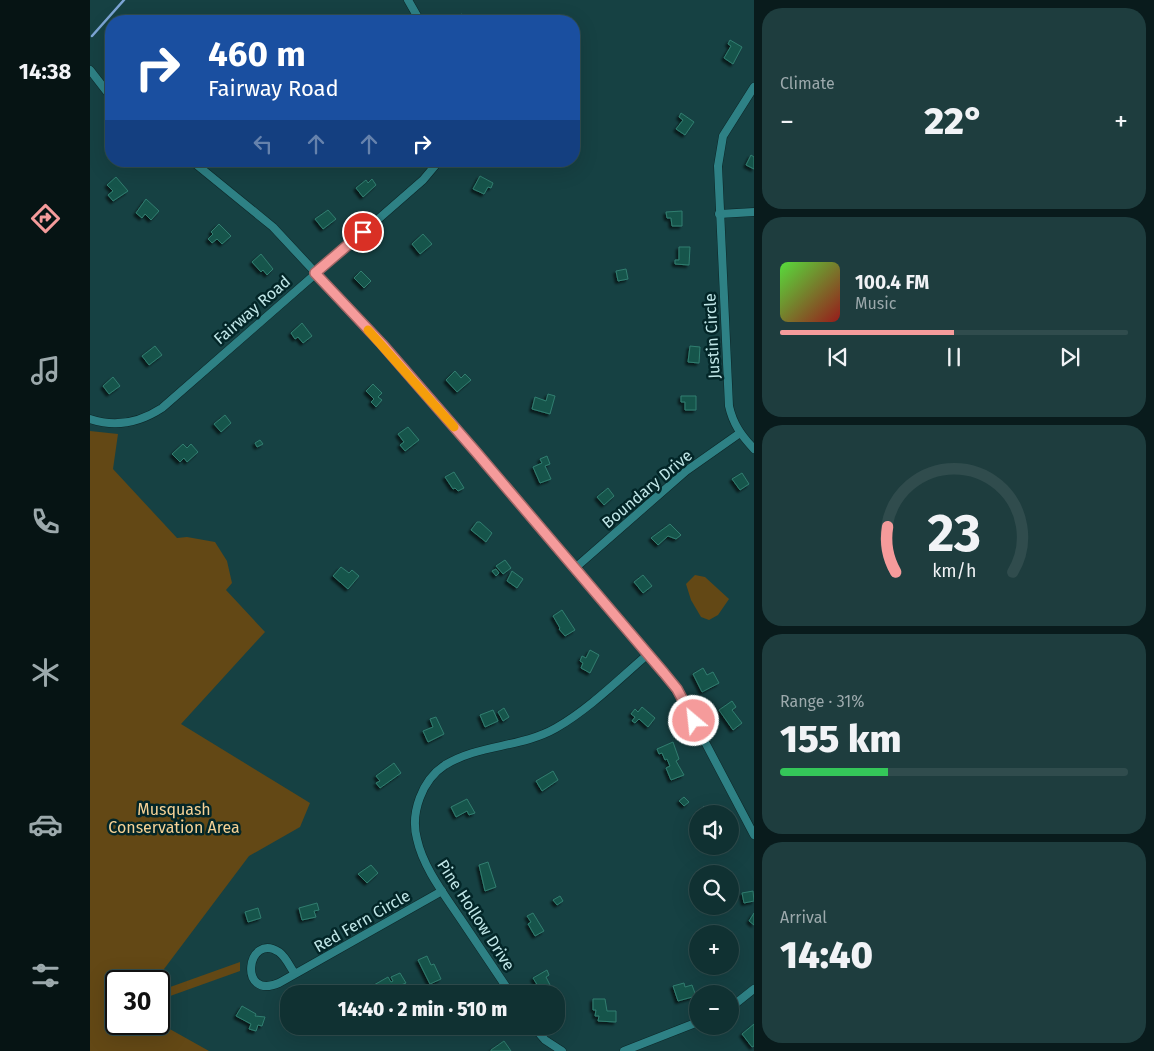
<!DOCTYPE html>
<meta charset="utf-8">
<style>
body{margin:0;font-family:"Fira Sans",sans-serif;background:#1e3d3e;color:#f1f3f6;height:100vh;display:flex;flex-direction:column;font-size:19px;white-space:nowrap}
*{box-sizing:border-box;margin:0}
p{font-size:16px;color:#9ca9ac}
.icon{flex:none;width:28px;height:28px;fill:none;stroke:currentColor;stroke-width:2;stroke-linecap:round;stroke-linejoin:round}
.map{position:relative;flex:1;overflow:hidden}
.details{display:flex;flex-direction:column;gap:8px;padding:8px;background:#091b1c;width:400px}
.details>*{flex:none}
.top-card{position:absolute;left:15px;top:15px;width:475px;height:152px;border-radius:20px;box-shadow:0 5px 20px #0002,0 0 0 1px #304c4d;background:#1a4fa0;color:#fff;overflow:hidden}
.tools{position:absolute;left:599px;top:805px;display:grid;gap:10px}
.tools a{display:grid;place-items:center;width:50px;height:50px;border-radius:50%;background:#103132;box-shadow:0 5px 20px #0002,0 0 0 1px #304c4d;font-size:25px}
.speed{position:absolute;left:15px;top:970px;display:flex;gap:10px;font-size:25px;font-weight:700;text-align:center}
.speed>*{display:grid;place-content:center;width:65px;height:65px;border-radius:50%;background:#103132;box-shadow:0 5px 20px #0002,0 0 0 1px #304c4d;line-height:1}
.speed .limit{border:2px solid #111;border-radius:8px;background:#fff;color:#111}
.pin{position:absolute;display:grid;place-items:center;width:42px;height:42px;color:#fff;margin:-21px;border:2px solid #fff;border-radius:50%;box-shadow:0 1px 5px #0007}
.me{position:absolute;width:55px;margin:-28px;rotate:332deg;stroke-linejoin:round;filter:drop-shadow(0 0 4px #0008)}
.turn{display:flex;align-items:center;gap:18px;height:105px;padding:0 20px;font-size:22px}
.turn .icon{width:65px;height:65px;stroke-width:2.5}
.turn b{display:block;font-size:35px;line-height:42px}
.lanes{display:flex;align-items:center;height:48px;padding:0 20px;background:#0003;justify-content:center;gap:25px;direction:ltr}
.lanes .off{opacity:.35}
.big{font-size:38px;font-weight:800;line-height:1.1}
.details .widget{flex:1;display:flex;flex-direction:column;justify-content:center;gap:8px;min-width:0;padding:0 18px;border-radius:20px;background:#1e3d3e}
.details .dial{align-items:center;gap:0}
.dial svg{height:130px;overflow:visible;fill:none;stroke:#304c4d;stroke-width:7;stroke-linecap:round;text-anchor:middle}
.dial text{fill:#f1f3f6;stroke:none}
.song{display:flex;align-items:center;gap:15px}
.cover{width:60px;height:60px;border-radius:8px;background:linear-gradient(135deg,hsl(110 70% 55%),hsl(0 70% 35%))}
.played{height:5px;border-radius:2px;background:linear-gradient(90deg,#f59b9b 50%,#304c4d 50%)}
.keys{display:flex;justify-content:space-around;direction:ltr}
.heat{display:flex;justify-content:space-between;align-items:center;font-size:28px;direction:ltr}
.charge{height:8px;border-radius:4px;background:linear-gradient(90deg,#34c759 31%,#304c4d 0)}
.trip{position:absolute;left:190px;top:985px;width:285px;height:50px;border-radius:20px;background:#103132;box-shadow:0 5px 20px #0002,0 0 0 1px #304c4d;font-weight:800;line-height:50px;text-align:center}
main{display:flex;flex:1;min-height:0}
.tab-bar{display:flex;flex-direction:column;width:90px;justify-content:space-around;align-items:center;background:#061414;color:#9ca9ac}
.tab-bar .icon{width:35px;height:35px}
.tab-bar .current{color:#f59b9b}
.tab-bar b{font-size:22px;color:#f1f3f6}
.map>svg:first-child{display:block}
</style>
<main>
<nav class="tab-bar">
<b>14:38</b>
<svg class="icon current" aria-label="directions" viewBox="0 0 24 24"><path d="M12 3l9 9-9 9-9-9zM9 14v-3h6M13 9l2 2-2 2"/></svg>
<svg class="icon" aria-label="music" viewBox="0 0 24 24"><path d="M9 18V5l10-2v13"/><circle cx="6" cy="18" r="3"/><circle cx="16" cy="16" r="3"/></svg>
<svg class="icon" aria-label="phone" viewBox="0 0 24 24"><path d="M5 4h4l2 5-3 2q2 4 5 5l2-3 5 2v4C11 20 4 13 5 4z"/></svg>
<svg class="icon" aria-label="climate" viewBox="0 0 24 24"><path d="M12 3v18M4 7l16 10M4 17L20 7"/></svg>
<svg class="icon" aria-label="car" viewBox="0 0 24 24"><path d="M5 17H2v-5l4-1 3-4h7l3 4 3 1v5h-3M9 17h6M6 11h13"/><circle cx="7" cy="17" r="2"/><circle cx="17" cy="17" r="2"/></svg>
<svg class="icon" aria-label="filters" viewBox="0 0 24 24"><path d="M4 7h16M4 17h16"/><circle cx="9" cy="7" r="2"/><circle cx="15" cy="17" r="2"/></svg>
</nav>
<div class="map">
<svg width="664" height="1051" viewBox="0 0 664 1051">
<defs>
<filter id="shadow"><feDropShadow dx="-2.5" dy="2.5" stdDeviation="1" flood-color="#0009"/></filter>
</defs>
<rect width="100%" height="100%" fill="#164143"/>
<g fill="#634815">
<polygon points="0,431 28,434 23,469 87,538 97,537 125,542 137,561 142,583 136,590 175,632 91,724 220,803 210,827 159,856 65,981 26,981 26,1024 69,1023 119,1051 0,1051"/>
<polygon points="605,575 615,577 639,599 628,615 619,620 611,617 601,600 596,584"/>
<polygon points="150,962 150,971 69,1000 69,991"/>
</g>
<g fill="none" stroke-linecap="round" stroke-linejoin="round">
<polyline stroke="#7ca5d5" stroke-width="2.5" points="2,36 34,0"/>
</g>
<g fill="#19554b" stroke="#307e70" filter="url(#shadow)">
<polygon points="372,14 376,21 364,21 362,19"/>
<polygon points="640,40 652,47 643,64 634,58 641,46 638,44"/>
<polygon points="591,113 604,122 595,135 586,129 593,120 589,117"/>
<polygon points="661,155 664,157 664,169 656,165"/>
<polygon points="390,176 403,183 401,188 398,187 394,194 383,189"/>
<polygon points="26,177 38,191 23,201 18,195 23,191 17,185"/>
<polygon points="282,179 286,185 273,197 266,188 276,180 278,183"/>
<polygon points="56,199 69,211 61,220 55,214 52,218 46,213"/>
<polygon points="238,210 246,219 233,229 225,219"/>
<polygon points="592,211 592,226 582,226 581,218 577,218 576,212"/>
<polygon points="129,224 141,236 132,244 127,239 122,243 118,239 123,234 121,232"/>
<polygon points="333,234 342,244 330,254 322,244"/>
<polygon points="589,247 600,247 599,265 585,264 585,260 589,260"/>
<polygon points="171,254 183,269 177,275 173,270 171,272 162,262"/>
<polygon points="536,269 538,279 528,281 526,271"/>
<polygon points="271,271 281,281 274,288 264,278"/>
<polygon points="212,323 222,336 213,343 208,337 205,339 201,333"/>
<polygon points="65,346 72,355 59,365 52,356"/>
<polygon points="600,346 610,347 609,363 598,362"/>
<polygon points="365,371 371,378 375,374 381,380 367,392 356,380"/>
<polygon points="23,377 30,386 19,394 13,386"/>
<polygon points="283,384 292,393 288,397 292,400 286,407 281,402 284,399 276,391"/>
<polygon points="458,394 465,396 460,414 442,409 445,397 456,401"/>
<polygon points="591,396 606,396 606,410 595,410 595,402 591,402"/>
<polygon points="135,415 141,423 131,432 124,424"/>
<polygon points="318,427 329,440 315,451 310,445 314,442 308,434"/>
<polygon points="170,440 173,444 167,447 165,443"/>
<polygon points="93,444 97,448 101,444 108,452 97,462 94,458 90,462 82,454"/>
<polygon points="457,456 460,464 455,466 461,479 450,483 443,467 452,463 450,459"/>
<polygon points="364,472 374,488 368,491 365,488 363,489 355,477"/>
<polygon points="652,473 659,484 650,490 642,479"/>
<polygon points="518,488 524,496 514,505 507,497"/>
<polygon points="387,522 390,522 402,533 396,542 381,530"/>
<polygon points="580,524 591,535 586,539 578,536 568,545 561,538"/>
<polygon points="415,560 421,568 413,574 406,566"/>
<polygon points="251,567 259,573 262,570 269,576 258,589 243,576"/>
<polygon points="406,569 409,573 406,576 402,571"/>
<polygon points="422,571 433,579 427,588 417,581"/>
<polygon points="553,575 562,586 553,593 544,582"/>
<polygon points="472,610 485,630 475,636 469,629 470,628 463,616"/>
<polygon points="500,650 509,655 500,673 491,668 493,663 490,661 492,656 496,658"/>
<polygon points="613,668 617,675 623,672 629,683 612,692 603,674"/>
<polygon points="642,701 646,707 642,710 652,723 643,730 629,710"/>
<polygon points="552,707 565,718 558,727 549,719 545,723 542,721 545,717 541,714 545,709 548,712"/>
<polygon points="414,708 419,717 413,721 408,712"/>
<polygon points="403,710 408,721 395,727 390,715"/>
<polygon points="346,717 354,734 338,742 333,731 343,727 340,719"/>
<polygon points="583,742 589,759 586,761 594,775 581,780 576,768 580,766 577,759 575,760 572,753 569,754 567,749"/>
<polygon points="304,763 311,773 290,788 286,783 290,781 286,776"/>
<polygon points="463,771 468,780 452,791 446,781"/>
<polygon points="594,797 599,802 594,806 589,801"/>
<polygon points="377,799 385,813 379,815 377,811 366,817 361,807"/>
<polygon points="614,806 620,814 608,814 606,822 603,818"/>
<polygon points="398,862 406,887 395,891 389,865"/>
<polygon points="281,865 288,873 277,883 268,874"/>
<polygon points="663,891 664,901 654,903 652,893"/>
<polygon points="470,896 473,901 467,905 463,900"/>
<polygon points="227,903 229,910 224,911 226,917 212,920 209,908"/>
<polygon points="168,908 171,918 158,922 155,912"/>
<polygon points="443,913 454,931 445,936 438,924 441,922 437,916"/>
<polygon points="664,913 664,925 659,921"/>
<polygon points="621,927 627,934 613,934"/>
<polygon points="337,956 341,965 344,964 351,979 340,984 328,960"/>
<polygon points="457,970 459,975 456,977 460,985 451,991 443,978"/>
<polygon points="310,973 316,983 289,994 284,985 298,977 301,982 303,981 301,977"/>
<polygon points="594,983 595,987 602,985 606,996 588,1001 583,986"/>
<polygon points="503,999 515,999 517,1011 526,1011 526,1022 508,1021 509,1016 505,1016 506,1010 503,1010"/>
<polygon points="152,1006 166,1014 165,1016 175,1017 172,1026 168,1025 166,1031 159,1029 161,1024 146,1016"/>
<polygon points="664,1024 664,1046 662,1047 652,1034"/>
<polygon points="414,1041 421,1051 401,1051 401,1050"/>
</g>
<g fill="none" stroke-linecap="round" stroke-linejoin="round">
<defs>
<g id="minor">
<polyline points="318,0 330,21"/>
<polyline points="0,70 21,97"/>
<path d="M664,87L633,136L628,166L639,406C643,424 651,435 664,449"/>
<polyline points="102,161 183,227 292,344 574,673 596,706 664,835"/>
<polyline points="629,214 664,212"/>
<path d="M0,419C26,428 49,423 72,408L333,180L349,161"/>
<polyline points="484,569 596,471 650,433"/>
<path d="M205,974C200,967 196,957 189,952C157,931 147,1001 189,983L352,891"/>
<path d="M421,994C404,969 387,943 370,918C354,894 333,867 327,839C320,813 332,780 355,765C389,744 431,748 466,728C499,709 528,680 557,655"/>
<polyline points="640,1008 664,989"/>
<polyline points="443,1026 455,1040 472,1051"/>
<polyline points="534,1051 608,1022"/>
</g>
</defs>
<use href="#minor" stroke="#0c2627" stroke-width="9"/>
<use href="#minor" stroke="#2e8185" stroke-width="8"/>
</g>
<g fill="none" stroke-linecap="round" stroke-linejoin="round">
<defs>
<polyline id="route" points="273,232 225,273 292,344 386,452 574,673 587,689 604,721"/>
</defs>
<use href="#route" stroke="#9f6565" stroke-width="12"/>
<use href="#route" stroke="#f59b9b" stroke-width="9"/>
<polyline stroke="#f59e0b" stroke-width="9" points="278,330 364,427"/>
</g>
<g text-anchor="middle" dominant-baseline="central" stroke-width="5" stroke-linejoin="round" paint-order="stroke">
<g font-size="16" fill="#c1e7e8" stroke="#032628">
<text transform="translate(162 310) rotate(-41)">Fairway Road</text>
<text transform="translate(622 336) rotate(-93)">Justin Circle</text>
<text transform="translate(557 489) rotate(-40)">Boundary Drive</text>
<text transform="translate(386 915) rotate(57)">Pine Hollow Drive</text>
<text transform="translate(272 921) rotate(-30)">Red Fern Circle</text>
</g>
<g font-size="16" fill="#f6d296" stroke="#032628">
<text x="84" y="809">Musquash<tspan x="84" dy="18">Conservation Area</tspan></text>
</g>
</g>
</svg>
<div class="tools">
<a><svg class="icon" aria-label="sound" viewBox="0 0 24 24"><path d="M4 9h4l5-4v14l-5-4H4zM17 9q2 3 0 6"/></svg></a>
<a><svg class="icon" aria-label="search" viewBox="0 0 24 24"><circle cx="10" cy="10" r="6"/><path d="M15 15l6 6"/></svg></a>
<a>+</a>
<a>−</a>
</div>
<div class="speed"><div class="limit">30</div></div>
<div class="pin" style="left:273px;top:232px;background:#d93025"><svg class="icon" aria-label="arrive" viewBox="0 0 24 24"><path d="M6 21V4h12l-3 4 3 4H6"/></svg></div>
<svg class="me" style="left:604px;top:721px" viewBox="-20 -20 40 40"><circle r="17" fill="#f59b9b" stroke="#fff" stroke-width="3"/><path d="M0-11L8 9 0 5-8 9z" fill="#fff"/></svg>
<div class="trip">14:40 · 2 min · 510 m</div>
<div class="top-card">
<div class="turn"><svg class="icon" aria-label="right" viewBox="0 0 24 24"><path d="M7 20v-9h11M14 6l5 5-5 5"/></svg><div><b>460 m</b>Fairway Road</div></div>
<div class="lanes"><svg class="icon off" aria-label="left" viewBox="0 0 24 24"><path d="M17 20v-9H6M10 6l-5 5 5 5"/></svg><svg class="icon off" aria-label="ahead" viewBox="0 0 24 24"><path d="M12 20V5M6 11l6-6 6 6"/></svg><svg class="icon off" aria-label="ahead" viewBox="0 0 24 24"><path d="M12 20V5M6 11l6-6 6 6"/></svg><svg class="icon" aria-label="right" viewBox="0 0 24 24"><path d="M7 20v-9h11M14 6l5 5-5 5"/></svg></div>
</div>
</div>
<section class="details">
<div class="widget"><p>Climate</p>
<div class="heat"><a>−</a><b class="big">22°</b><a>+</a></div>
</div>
<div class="widget">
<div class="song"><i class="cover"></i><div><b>100.4 FM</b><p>Music</p></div></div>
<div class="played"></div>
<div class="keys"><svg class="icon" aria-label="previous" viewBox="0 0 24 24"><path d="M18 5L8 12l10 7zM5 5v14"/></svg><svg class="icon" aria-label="pause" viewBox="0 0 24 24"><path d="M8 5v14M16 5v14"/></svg><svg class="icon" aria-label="next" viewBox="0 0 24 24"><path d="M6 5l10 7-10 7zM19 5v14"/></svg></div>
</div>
<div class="widget dial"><svg viewBox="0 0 100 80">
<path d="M14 69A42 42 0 1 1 86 69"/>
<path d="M14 69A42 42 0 0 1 9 41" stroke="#f59b9b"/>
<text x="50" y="56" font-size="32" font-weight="700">23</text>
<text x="50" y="72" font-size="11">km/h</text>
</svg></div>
<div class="widget"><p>Range · 31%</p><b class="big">155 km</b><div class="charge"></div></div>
<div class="widget"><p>Arrival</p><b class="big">14:40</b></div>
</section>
</main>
